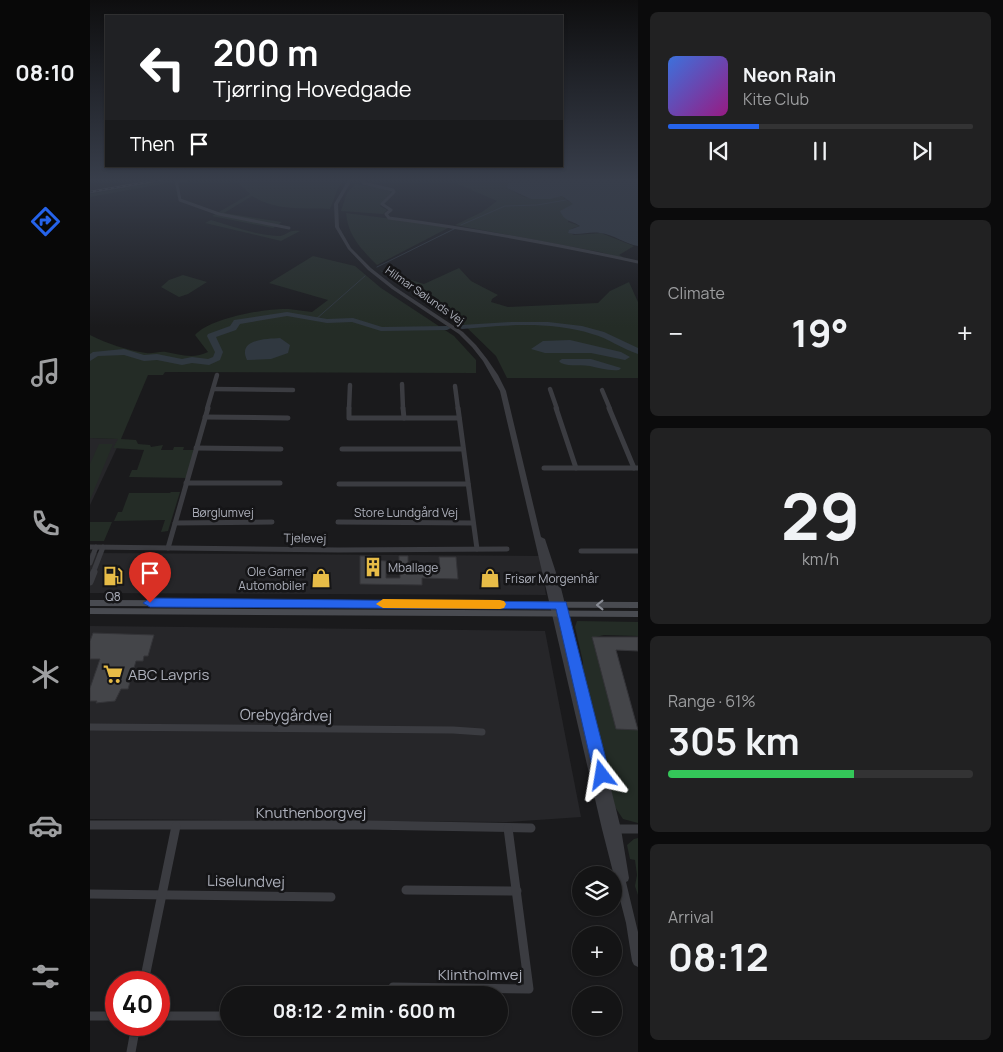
<!DOCTYPE html>
<meta charset="utf-8">
<style>
body{margin:0;font-family:Manrope,sans-serif;background:#212122;color:#f1f3f6;height:100vh;display:flex;flex-direction:column;font-size:19px;white-space:nowrap}
*{box-sizing:border-box;margin:0}
p{font-size:16px;color:#9d9ea0}
.icon{flex:none;width:28px;height:28px;fill:none;stroke:currentColor;stroke-width:2;stroke-linecap:round;stroke-linejoin:round}
.map{position:relative;flex:1;overflow:hidden}
.details{display:flex;flex-direction:column;gap:12px;padding:12px;background:#0b0b0c;width:365px}
.details>*{flex:none}
.guide{position:absolute;left:15px;top:15px;width:458px;height:152px;border-radius:0px;box-shadow:0 1px 4px #0004,0 0 0 1px #333334;background:#202124;color:#fff;overflow:hidden}
.controls{position:absolute;left:482px;top:866px;display:grid;gap:10px}
.controls a{display:grid;place-items:center;width:50px;height:50px;border-radius:50%;background:#141415;box-shadow:0 1px 4px #0004,0 0 0 1px #333334;font-size:25px}
.speed{position:absolute;left:15px;top:971px;display:flex;gap:10px;font-size:25px;font-weight:700;text-align:center}
.speed>*{display:grid;place-content:center;width:65px;height:65px;border-radius:50%;background:#141415;box-shadow:0 1px 4px #0004,0 0 0 1px #333334;line-height:1}
.speed .limit{border:8px solid #d22;background:#fff;color:#111}
.pin{position:absolute;display:grid;place-items:center;width:42px;height:42px;color:#fff;margin:-51px -21px;border-radius:50% 50% 50% 0;rotate:-45deg;box-shadow:0 0 5px #0007}
.pin .icon{rotate:45deg}
.me{position:absolute;width:55px;margin:-28px;rotate:346deg;stroke-linejoin:round;filter:drop-shadow(0 0 4px #0008)}
.turn{display:flex;align-items:center;gap:18px;height:105px;padding:0 25px;font-size:22px}
.turn .icon{width:65px;height:65px;stroke-width:2.5}
.turn b{display:block;font-size:35px;line-height:42px}
.then{display:flex;align-items:center;height:48px;padding:0 25px;background:#0003;gap:10px;font-size:19px}
.big{font-size:38px;font-weight:700;line-height:1.1}
.details .card{flex:1;display:flex;flex-direction:column;justify-content:center;gap:8px;min-width:0;padding:0 18px;border-radius:8px;background:#212122}
.details .dial{align-items:center;gap:0}
.dial b{font-size:65px;line-height:1}
.song{display:flex;align-items:center;gap:15px}
.cover{width:60px;height:60px;border-radius:8px;background:linear-gradient(135deg,hsl(220 70% 55%),hsl(310 70% 35%))}
.played{height:5px;border-radius:2px;background:linear-gradient(90deg,#2563eb 30%,#333334 30%)}
.keys{display:flex;justify-content:space-around;direction:ltr}
.heat{display:flex;justify-content:space-between;align-items:center;font-size:28px;direction:ltr}
.charge{height:8px;border-radius:4px;background:linear-gradient(90deg,#34c759 61%,#333334 0)}
.trip{position:absolute;left:130px;top:986px;width:288px;height:50px;border-radius:25px;background:#141415;box-shadow:0 1px 4px #0004,0 0 0 1px #333334;font-weight:700;line-height:50px;text-align:center}
main{display:flex;flex:1;min-height:0}
.tabs{display:flex;flex-direction:column;width:90px;justify-content:space-around;align-items:center;background:#080808;color:#9d9ea0}
.tabs .icon{width:35px;height:35px}
.tabs .selected{color:#2563eb}
.tabs b{font-size:22px;color:#f1f3f6}
.map>svg:first-child{display:block}
</style>
<main>
<nav class="tabs">
<b>08:10</b>
<svg class="icon selected" aria-label="directions" viewBox="0 0 24 24"><path d="M12 3l9 9-9 9-9-9zM9 14v-3h6M13 9l2 2-2 2"/></svg>
<svg class="icon" aria-label="music" viewBox="0 0 24 24"><path d="M9 18V5l10-2v13"/><circle cx="6" cy="18" r="3"/><circle cx="16" cy="16" r="3"/></svg>
<svg class="icon" aria-label="phone" viewBox="0 0 24 24"><path d="M5 4h4l2 5-3 2q2 4 5 5l2-3 5 2v4C11 20 4 13 5 4z"/></svg>
<svg class="icon" aria-label="climate" viewBox="0 0 24 24"><path d="M12 3v18M4 7l16 10M4 17L20 7"/></svg>
<svg class="icon" aria-label="car" viewBox="0 0 24 24"><path d="M5 17H2v-5l4-1 3-4h7l3 4 3 1v5h-3M9 17h6M6 11h13"/><circle cx="7" cy="17" r="2"/><circle cx="17" cy="17" r="2"/></svg>
<svg class="icon" aria-label="filters" viewBox="0 0 24 24"><path d="M4 7h16M4 17h16"/><circle cx="9" cy="7" r="2"/><circle cx="15" cy="17" r="2"/></svg>
</nav>
<div class="map">
<svg width="548" height="1052" viewBox="0 0 548 1052">
<rect width="100%" height="100%" fill="#1a1a1c"/>
<g fill="#262629">
<polygon points="0,438 31,439 0,505"/>
<polygon points="0,553 450,556 456,595 0,593"/>
<polygon points="0,626 455,631 491,817 417,822 0,819"/>
</g>
<g fill="#242c26">
<polygon points="77,180 83,180 83,182 0,197 0,194"/>
<path d="M145,180H255L249,186L240,209C214,208 185,211 162,196L134,213L192,222L183,228L122,216L160,194Z"/>
<polygon points="374,180 418,180 417,188 434,197 446,199 473,196 474,199 484,204 478,222 490,226 483,228 478,232 484,235 511,233 544,246 529,255 533,257 532,258 510,252 365,225 392,212 407,201 363,182"/>
<polygon points="265,184 299,189 301,192 290,206 297,210 293,214 251,211 257,193"/>
<path d="M256,213L357,226L358,228L287,265C271,249 258,236 256,213Z"/>
<path d="M121,220C142,226 165,235 188,236C197,236 197,229 210,231L191,241L115,223Z"/>
<path d="M223,256L265,266L291,288L364,336L386,360V373L75,372L73,375H58L31,439L46,440L48,444L60,445L61,447L73,445L71,450H83L84,447H94L93,450H105L97,478L39,477L42,470H47L54,450L23,448L28,439L0,438V335C18,344 36,350 56,353C63,354 69,351 76,352C90,355 104,359 118,352L105,335C120,318 176,308 199,309C206,310 214,311 222,312L238,300L179,283Z"/>
<polygon points="369,268 381,281 408,295 402,299 401,302 418,307 508,303 520,291 539,282 548,302 548,378 417,378 406,356 370,321 289,270 334,284"/>
<polygon points="93,275 117,282 98,294 89,297 71,287 79,280"/>
<polygon points="9,444 23,444 0,500 0,464"/>
<polygon points="81,492 90,492 78,531 71,532 75,520 24,521 28,512 32,512 39,493 80,493"/>
<polygon points="0,522 22,522 14,541 0,541"/>
<polygon points="487,621 548,622 548,636 514,635 502,638 526,729 548,730 548,823 533,819 525,807 493,678 493,662 485,627"/>
<polygon points="548,838 548,895 545,886 547,875 545,860 540,859 537,845 544,839"/>
</g>
<g fill="#303840">
<path d="M418,180H548V246C535,244 523,234 510,233C499,231 489,236 478,233L479,230L490,226C481,220 475,222 470,211L483,204L472,196L460,199H441L417,188Z"/>
<path d="M190,338L200,345L198,353L181,359L157,360C147,339 176,339 190,338Z"/>
<polygon points="480,340 531,352 540,357 535,360 501,353 455,353 441,349 453,341"/>
<path d="M472,359H501L531,368L529,370C518,371 510,368 500,366C490,364 481,367 471,363L469,361Z"/>
</g>
<g fill="none" stroke-linecap="round" stroke-linejoin="round">
<g stroke="#303840" stroke-width="1">
<polyline points="371,225 415,206 447,205 476,200"/>
<polyline points="287,267 366,228"/>
<polyline points="225,320 275,276"/>
</g>
<g fill="#303840" fill-rule="evenodd">
<polygon points="197,312 237,319 263,318 292,327 357,326 361,328 357,330 291,331 262,322 237,323 197,316 150,324 146,330 126,337 133,352 130,360 119,365 102,363 92,365 67,360 54,361 34,355 8,356 0,361 0,354 3,352 34,349 54,355 67,354 92,359 102,357 118,359 123,357 125,352 117,336 118,334 140,326 144,320"/>
<path d="M421,322H458L492,326L514,332L548,348V354C532,349 518,338 502,334C461,321 414,325 372,329L368,327L372,325Z"/>
</g>
</g>
<g fill="#444549" stroke="#343438">
<polygon points="270,556 282,556 282,560 296,561 296,578 310,578 310,567 306,567 306,562 309,562 309,556 318,556 318,563 323,563 323,570 340,570 350,569 349,557 366,557 368,579 332,578 332,585 270,584"/>
<polygon points="3,633 64,635 58,656 54,656 53,661 46,661 38,689 31,689 25,701 6,703 7,701 0,701 0,688 10,659 0,659 0,641"/>
<polygon points="502,637 548,637 548,651 526,650 548,730 526,729"/>
</g>
<g fill="none" stroke-linecap="round" stroke-linejoin="round">
<g stroke="#3b3c41" stroke-width="3">
<polyline points="86,180 90,200 129,214 199,228"/>
<path d="M273,180V183L303,190L304,192L292,204L301,210L296,214L299,218C383,229 465,244 548,262"/>
<polyline points="86,182 95,180"/>
</g>
<g stroke="#3b3c41" stroke-width="4.5">
<polyline points="312,384 313,409"/>
<polyline points="365,386 368,409"/>
<polyline points="123,389 203,390"/>
<polyline points="460,389 467,409"/>
<polyline points="512,390 520,409"/>
<polyline points="117,409 127,375"/>
<polyline points="259,409 260,385"/>
</g>
<g stroke="#3b3c41" stroke-width="5">
<polyline points="259,408 259,418 369,418"/>
<polyline points="313,408 314,418"/>
<polyline points="368,408 387,549"/>
<polyline points="466,408 486,468"/>
<polyline points="519,408 544,468"/>
<polyline points="115,417 198,418"/>
<polyline points="106,448 191,449"/>
<polyline points="252,449 373,449"/>
<polyline points="454,468 548,468"/>
<polyline points="96,483 190,483"/>
<polyline points="249,484 378,484"/>
<polyline points="248,522 383,523"/>
<polyline points="85,523 182,522"/>
<polyline points="0,547 248,550 417,549"/>
<polyline points="78,548 118,408"/>
<polyline points="491,551 548,551"/>
<polyline points="0,563 6,547"/>
<polyline points="3,573 13,547"/>
</g>
<g stroke="#3b3c41" stroke-width="7">
<polyline points="0,582 4,572"/>
<polyline points="0,727 363,730 392,732"/>
</g>
<g stroke="#3b3c41" stroke-width="9">
<polyline points="0,825 275,825 441,828"/>
<polyline points="525,829 548,829"/>
<polyline points="316,890 427,891"/>
<polyline points="0,894 241,897"/>
<polyline points="54,982 86,826"/>
<polyline points="303,987 439,989 418,828"/>
<polyline points="0,1016 26,1016"/>
<polyline points="69,1016 139,1016"/>
<polyline points="41,1052 46,1025"/>
</g>
<polygon fill="#3b3c41" fill-rule="evenodd" points="258,180 262,180 248,204 249,227 261,248 281,268 305,287 373,332 386,345 397,359 408,375 416,391 451,537 455,539 471,588 531,829 539,878 538,881 536,882 548,932 548,967 544,965 542,961 536,923 512,829 410,391 393,361 382,347 369,334 302,289 278,270 258,249 245,227 244,204"/>
<g fill="#494b51" fill-rule="evenodd">
<polygon points="0,600 548,602 548,608 0,606"/>
<polygon points="0,608 548,611 548,617 0,614"/>
</g>
<defs>
<polyline id="rail" points="0,192 70,180"/>
</defs>
<use href="#rail" stroke="#52545a" stroke-width="2.5"/>
<use href="#rail" stroke="#151517" stroke-width="1" stroke-dasharray="3" stroke-linecap="butt"/>
</g>
<defs><path id="oneway-chevron" d="M-2-3.5L2.5 0L-2 3.5" fill="none" stroke-width="1.6" stroke-linecap="round" stroke-linejoin="round" transform="scale(1.25)"/></defs>
<use stroke="#8a8d96" href="#oneway-chevron" transform="translate(510 605) rotate(-180)"/>
<linearGradient id="sky" x2="0" y2="1"><stop stop-color="#0e0e0f"/><stop offset="0.55" stop-color="#383e4b"/><stop offset="1" stop-color="#383e4b" stop-opacity="0"/></linearGradient>
<rect width="548" height="327" fill="url(#sky)"/>
<polygon fill="#2563eb" stroke="#184099" points="60,598 476,602 520,775 517,780 512,782 506,780 504,775 466,609 60,607 53,603"/>
<polygon fill="#f59e0b" points="293,599 410,600 414,601 416,604 414,608 410,609 293,608 286,604"/>
<defs>
<symbol id="building-bare" viewBox="-9 -9 18 18"><path d="M-4-6H4V6H1V3H-1V6H-4ZM-2.5-4.3h1.7v1.8h-1.7ZM.8-4.3h1.7v1.8H.8ZM-2.5-1h1.7V.8h-1.7ZM.8-1h1.7V.8H.8Z" fill="#e7bc47" stroke="#151517" stroke-width="2.5" paint-order="stroke"/></symbol>
<symbol id="fuel-bare" viewBox="-9 -9 18 18"><path d="M-5.5-6h7V0h2V4h1.3V-2.5L3-4.5l.8-.8L6-3V5H2.5V1h-1V6h-7ZM-4.2-4.7v3.2H.2V-4.7Z" fill="#e7bc47" stroke="#151517" stroke-width="2.5" paint-order="stroke"/></symbol>
<symbol id="shop-bare" viewBox="-9 -9 18 18"><path d="M-5-2.5h2.3a2.7 3.5 0 0 1 5.4 0H5L5.5 6h-11ZM-1.5-2.5h3a1.5 2.3 0 0 0-3 0Z" fill="#e7bc47" stroke="#151517" stroke-width="2.5" paint-order="stroke"/></symbol>
<symbol id="supermarket-bare" viewBox="-9 -9 18 18"><path d="M-6-5.5h2.5l.6 2H6L4.5 2H-2.5L-4.4-4H-6ZM-1.5 3.2a1.3 1.3 0 1 0 .1 0ZM3 3.2a1.3 1.3 0 1 0 .1 0Z" fill="#e7bc47" stroke="#151517" stroke-width="2.5" paint-order="stroke"/></symbol>
</defs>
<g fill-rule="evenodd">
<use href="#building-bare" x="269" y="553" width="28" height="28"/>
<use href="#fuel-bare" x="9" y="562" width="28" height="28"/>
<use href="#shop-bare" x="217" y="564" width="28" height="28"/>
<use href="#shop-bare" x="386" y="564" width="28" height="28"/>
<use href="#supermarket-bare" x="9" y="660" width="28" height="28"/>
</g>
<g text-anchor="middle" dominant-baseline="central" stroke-width="5" stroke-linejoin="round" paint-order="stroke">
<g font-size="11" fill="#adb0bb" stroke="#151517">
<text transform="translate(335 295) rotate(35)">Hilmar Sølunds Vej</text>
</g>
<g font-size="12" fill="#adb0bb" stroke="#151517">
<text x="133" y="512">Børglumvej</text>
<text x="316" y="512">Store Lundgård Vej</text>
<text transform="translate(215 538) rotate(1)">Tjelevej</text>
</g>
<g font-size="12" fill="#adb0bb" stroke="#151517" text-anchor="start">
<text x="298" y="567">Mballage</text>
<text x="216" y="571" text-anchor="end">Ole Garner<tspan x="216" dy="14">Automobiler</tspan></text>
<text x="415" y="578">Frisør Morgenhår</text>
<text x="23" y="596" text-anchor="middle">Q8</text>
</g>
<g font-size="15" fill="#adb0bb" stroke="#151517" text-anchor="start">
<text x="38" y="674">ABC Lavpris</text>
</g>
<g font-size="15" fill="#adb0bb" stroke="#151517">
<text transform="translate(196 715) rotate(1)">Orebygårdvej</text>
<text x="221" y="812">Knuthenborgvej</text>
<text transform="translate(156 881) rotate(1)">Liselundvej</text>
<text x="390" y="974">Klintholmvej</text>
</g>
</g>
</svg>
<div class="controls">
<a><svg class="icon" aria-label="layers" viewBox="0 0 24 24"><path d="M12 4l9 5-9 5-9-5zM3 14l9 5 9-5"/></svg></a>
<a>+</a>
<a>−</a>
</div>
<div class="speed"><div class="limit">40</div></div>
<div class="pin" style="left:60px;top:603px;background:#d93025"><svg class="icon" aria-label="arrive" viewBox="0 0 24 24"><path d="M6 21V4h12l-3 4 3 4H6"/></svg></div>
<svg class="me" style="left:512px;top:775px" viewBox="-20 -20 40 40"><path d="M0-17L14 15 0 8-14 15z" fill="#2563eb" stroke="#fff" stroke-width="4"/></svg>
<div class="trip">08:12 · 2 min · 600 m</div>
<div class="guide">
<div class="turn"><svg class="icon" aria-label="left" viewBox="0 0 24 24"><path d="M17 20v-9H6M10 6l-5 5 5 5"/></svg><div><b>200 m</b>Tjørring Hovedgade</div></div>
<div class="then">Then<svg class="icon" aria-label="arrive" viewBox="0 0 24 24"><path d="M6 21V4h12l-3 4 3 4H6"/></svg></div>
</div>
</div>
<section class="details">
<div class="card">
<div class="song"><i class="cover"></i><div><b>Neon Rain</b><p>Kite Club</p></div></div>
<div class="played"></div>
<div class="keys"><svg class="icon" aria-label="previous" viewBox="0 0 24 24"><path d="M18 5L8 12l10 7zM5 5v14"/></svg><svg class="icon" aria-label="pause" viewBox="0 0 24 24"><path d="M8 5v14M16 5v14"/></svg><svg class="icon" aria-label="next" viewBox="0 0 24 24"><path d="M6 5l10 7-10 7zM19 5v14"/></svg></div>
</div>
<div class="card"><p>Climate</p>
<div class="heat"><a>−</a><b class="big">19°</b><a>+</a></div>
</div>
<div class="card dial"><b>29</b><p>km/h</p></div>
<div class="card"><p>Range · 61%</p><b class="big">305 km</b><div class="charge"></div></div>
<div class="card"><p>Arrival</p><b class="big">08:12</b></div>
</section>
</main>
